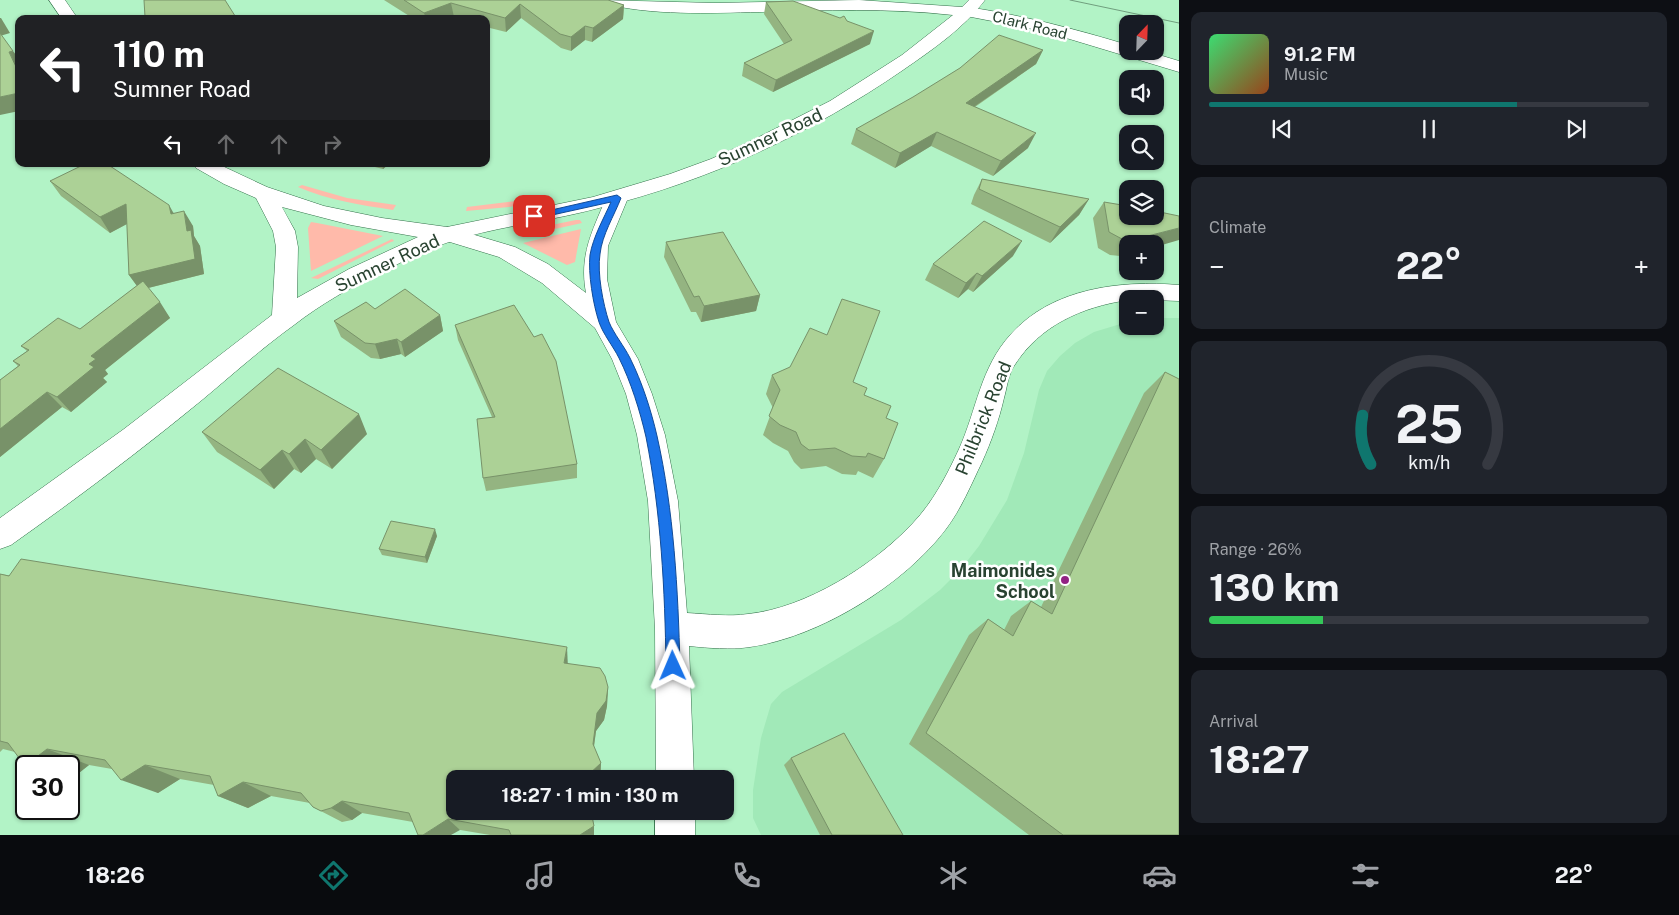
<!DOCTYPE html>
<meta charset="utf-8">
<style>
body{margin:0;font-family:"Public Sans",sans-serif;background:#20242c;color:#f1f3f6;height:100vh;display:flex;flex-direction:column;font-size:19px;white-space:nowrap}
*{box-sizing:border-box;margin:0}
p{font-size:16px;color:#9ea1a6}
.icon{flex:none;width:28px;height:28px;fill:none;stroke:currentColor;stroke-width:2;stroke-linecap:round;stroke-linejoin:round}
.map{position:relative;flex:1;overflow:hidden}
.details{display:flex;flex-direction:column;gap:12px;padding:12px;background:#0d0f14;width:500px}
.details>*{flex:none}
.guide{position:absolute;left:15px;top:15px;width:475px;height:152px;border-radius:10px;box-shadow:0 1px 4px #0004;background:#202124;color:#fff;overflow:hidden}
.needle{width:32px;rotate:23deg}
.controls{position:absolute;left:1119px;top:15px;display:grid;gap:10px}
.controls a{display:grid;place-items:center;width:45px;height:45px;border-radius:10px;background:#171b24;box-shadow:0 1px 4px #0004;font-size:25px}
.speed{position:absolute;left:15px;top:755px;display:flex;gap:10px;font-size:25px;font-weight:700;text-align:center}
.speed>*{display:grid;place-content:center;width:65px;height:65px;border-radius:50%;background:#171b24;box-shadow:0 1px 4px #0004;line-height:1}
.speed .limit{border:2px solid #111;border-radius:8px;background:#fff;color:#111}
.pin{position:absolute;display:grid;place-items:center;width:42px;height:42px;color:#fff;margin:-21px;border-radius:10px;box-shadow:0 2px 8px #0006}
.me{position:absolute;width:55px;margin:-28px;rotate:359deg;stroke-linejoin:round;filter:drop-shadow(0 0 4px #0008)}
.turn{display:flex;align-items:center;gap:18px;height:105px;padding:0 15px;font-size:22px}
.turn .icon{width:65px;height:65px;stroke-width:2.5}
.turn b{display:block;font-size:35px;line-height:42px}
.lanes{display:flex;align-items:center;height:48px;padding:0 15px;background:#0003;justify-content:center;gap:25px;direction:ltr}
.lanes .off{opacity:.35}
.big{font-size:38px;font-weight:700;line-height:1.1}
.details .card{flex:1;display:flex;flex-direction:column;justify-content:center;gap:8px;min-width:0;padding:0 18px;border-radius:10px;background:#20242c}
.details .dial{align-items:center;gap:0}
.dial svg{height:130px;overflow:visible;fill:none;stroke:#363941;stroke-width:7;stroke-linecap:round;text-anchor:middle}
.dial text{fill:#f1f3f6;stroke:none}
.song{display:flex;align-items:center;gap:15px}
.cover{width:60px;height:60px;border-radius:8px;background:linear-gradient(135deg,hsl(140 70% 55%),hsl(20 70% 35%))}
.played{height:5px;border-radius:2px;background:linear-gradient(90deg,#0f766e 70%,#363941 70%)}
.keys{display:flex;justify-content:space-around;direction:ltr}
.heat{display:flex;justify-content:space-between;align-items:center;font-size:28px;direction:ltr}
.charge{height:8px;border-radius:4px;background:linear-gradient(90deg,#34c759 26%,#363941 0)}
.trip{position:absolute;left:446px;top:770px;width:288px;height:50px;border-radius:10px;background:#171b24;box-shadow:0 1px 4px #0004;font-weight:700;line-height:50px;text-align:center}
.tab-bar{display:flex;height:80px;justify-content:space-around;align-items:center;background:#090b0e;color:#9ea1a6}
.tab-bar .icon{width:35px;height:35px}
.tab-bar .selected{color:#0f766e}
.tab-bar b{font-size:22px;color:#f1f3f6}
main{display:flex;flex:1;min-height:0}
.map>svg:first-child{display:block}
</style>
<main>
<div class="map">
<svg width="1179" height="835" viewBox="0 0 1179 835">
<rect width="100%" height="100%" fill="#b2f3c6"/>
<polygon fill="#a1e9b8" points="1155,318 1179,318 1179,835 761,835 753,818 753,790 761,738 771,704 782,692 901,620 940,590 961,569 979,546 1007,500 1024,453 1039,390 1047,371 1060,356 1075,343 1094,332 1127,322 1128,326 1155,326"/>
<g fill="#ffbaaa">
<path d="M302,185L347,198L396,205L393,210C361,205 328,200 298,187Z"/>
<polygon points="541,198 542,201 509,207 466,211 467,207"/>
<polygon points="576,220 580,220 582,223 532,234 522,231"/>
<polygon points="311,222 317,223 383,236 311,271 308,228"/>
<polygon points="581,229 575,262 567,265 523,243"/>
<polygon points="392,239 394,241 391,242 318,279 311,278"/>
</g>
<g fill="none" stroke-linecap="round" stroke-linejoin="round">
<defs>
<g id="street">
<path d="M967,7C1022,15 1075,29 1128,45V51H1146L1179,61V72L1043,31L961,15L959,12L961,9Z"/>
<path d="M617,192L624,193L628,198L608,246L607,279L616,322L638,359L652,394L665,435L678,501L687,613C708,614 728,617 748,614C806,608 874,565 913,523C933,502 947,475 959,449C977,409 980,368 1011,334C1052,288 1121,280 1179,285V301L1128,299V300C1082,307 1040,325 1014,366C1008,375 1007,388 1004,398C999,420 991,442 982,462C971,485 961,509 946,529C904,585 819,637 750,647C730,650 709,648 689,646L694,779H656L655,629L648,501L637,435L626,394L612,359L595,328L542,283L499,257L440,239L437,234L440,229L448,227L515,247L548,264L586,293C579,255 592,232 606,198L610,193Z"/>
<rect x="655" y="811" width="40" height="24"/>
</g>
<g id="secondary">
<polygon points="49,0 65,0 78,19 62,19"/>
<path d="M599,0L715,3L859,0L962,7L969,0H985C964,28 932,50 903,70C810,134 708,181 599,208C555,220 509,225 465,237C436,245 409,258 382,272C351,287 321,304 294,325C262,348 232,375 202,400C140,451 76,499 11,545L0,549V518L124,429L272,315L276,247L273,231L256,198L224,184L196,168L193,164H218L267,187L324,206L382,218L447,227L593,197L670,174L711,159L751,141L830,101L902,55L953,15C889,8 825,10 760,12C709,13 652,16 602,3ZM282,207L351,225L418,237L349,269L297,298L298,247L295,231Z"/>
</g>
</defs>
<use href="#street" stroke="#35724c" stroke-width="1"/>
<use href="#secondary" stroke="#35724c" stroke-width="1"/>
<use href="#street" fill="#fff" fill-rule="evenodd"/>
<use href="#secondary" fill="#fff" fill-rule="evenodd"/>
<polyline stroke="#709e7e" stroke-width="1" points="1070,0 1179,23"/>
</g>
<g fill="#94b481">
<polygon points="384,0 608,0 624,5 623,19 592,42 585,40 571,51 561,48 521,18 506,32 486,27 486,19 459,19 454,17 449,19 414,19"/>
<polygon points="766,2 847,21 870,44 773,92 742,76 744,63 784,44 764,14"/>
<polygon points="1043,50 1036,64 975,107 1028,148 993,176 931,146 895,168 851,144 856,129"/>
<polygon points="363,164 389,164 383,169"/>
<polygon points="982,179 1089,199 1079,215 1050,243 971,204 974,195"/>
<polygon points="50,181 174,213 193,226 194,236 200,246 204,274 148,288 170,318 105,370 108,374 103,378 107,382 71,412 62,407 0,457 0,380 18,366 13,361 27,351 21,346 80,329 137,286 129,275 127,224 110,233 61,196"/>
<polygon points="1104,202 1155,244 1128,244 1128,254 1120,256 1110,255 1098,248 1093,218"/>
<polygon points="666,242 760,295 756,311 701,322 696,312 691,312 664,257"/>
<polygon points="1013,256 973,292 968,289 958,298 925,280 933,264"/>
<polygon points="375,309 440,315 443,331 405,357 401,354 380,359 371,358 341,337 334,321"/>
<polygon points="455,325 577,464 577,478 486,491 483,478 492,417 458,340"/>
<polygon points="1165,372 1179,835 1029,835 909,744 969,635 988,619 1004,630 1011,616 1031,601 1041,607 1144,393"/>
<polygon points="772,375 864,395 886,418 884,459 873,478 858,471 856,475 842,474 826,466 801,469 794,462 788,451 773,443 763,435 773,408 766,394"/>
<polygon points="202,432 367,434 332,469 316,459 301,473 294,469 274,489 217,452"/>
<polygon points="437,536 427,563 382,555 379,549"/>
<polygon points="0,574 568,663 608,687 607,706 604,720 596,731 594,747 601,763 600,778 599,779 455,779 594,826 594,835 490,835 413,822 362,813 352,820 342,822 313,807 310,803 271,796 248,808 218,796 214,785 180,779 158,793 112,769 89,765 70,780 69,780 69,766 25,766 15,752 3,749 0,752"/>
<polygon points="791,758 903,835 820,835 784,765"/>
</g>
<g fill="#789269">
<polygon points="451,3 454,17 449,19 426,19 424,13"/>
<polygon points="520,4 521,18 506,32 505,18"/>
<polygon points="624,5 623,19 592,42 593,28"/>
<polygon points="0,18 1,18 10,33 0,36"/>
<polygon points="585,26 585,40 571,51 571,37"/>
<polygon points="874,31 870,44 773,92 776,80"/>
<polygon points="1043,50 1036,64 959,117 966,103"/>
<polygon points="13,51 19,59 19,73 9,52"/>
<polygon points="19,93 19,111 0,115 0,97"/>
<polygon points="937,132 931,146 895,168 900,153"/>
<polygon points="1036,133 1028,148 993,176 1001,161"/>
<polygon points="382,164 389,164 383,169"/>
<polygon points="1089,199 1079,215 1050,243 1060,227"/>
<polygon points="126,204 136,219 110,233 100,217"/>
<polygon points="169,205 178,221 171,214"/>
<polygon points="184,211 193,226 194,236 200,246 204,274 140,290 129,275 187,231"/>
<polygon points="1179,228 1179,240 1155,247 1155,244 1129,244 1132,240"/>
<polygon points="1022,241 1013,256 973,292 982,276"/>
<polygon points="1128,246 1128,254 1120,256"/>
<polygon points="977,273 968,289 958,298 966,283"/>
<polygon points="760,295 756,311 701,322 704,306"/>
<polygon points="160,302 170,318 105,370 108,374 103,378 107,382 71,412 57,397 89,364 91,356"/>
<polygon points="440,315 443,331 405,357 401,342"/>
<polygon points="397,339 401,354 380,359 375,344"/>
<polygon points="47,392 62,407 0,457 0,429"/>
<polygon points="359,414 367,434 332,469 321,450"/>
<polygon points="305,439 316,459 301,473 289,454"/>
<polygon points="282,450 294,469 274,489 260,470"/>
<polygon points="435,529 437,536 427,563 425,557"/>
<polygon points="567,647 568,668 564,663"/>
<polygon points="608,687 607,706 604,720 596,731 592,759 593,744 597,713"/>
<polygon points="47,749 89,765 70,780 69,780 69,766 25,766"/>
<polygon points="601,763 600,778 599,779 586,779 587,776"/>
<polygon points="145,765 180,779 158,793 121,780"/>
<polygon points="243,782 271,796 248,808 218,796"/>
<polygon points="342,801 362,813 352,820 331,808"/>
<polygon points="448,819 460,830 451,835 423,835"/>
<polygon points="594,826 594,835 580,835"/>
</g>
<g fill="#acd196" stroke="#789269">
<polygon points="144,0 225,0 237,19 146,19 145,17"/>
<polygon points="404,0 608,0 624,5 593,28 585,26 571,37 560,34 520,4 505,18 451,3 424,13"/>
<polygon points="793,1 840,18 844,16 847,21 874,31 776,80 744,63 792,40 766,2"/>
<polygon points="0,33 13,51 9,52 19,73 19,93 0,97"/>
<polygon points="999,35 1043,50 966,103 1036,133 1001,161 937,132 900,153 856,129 913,97 960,68"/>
<polygon points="85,164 107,164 169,205 171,214 184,211 187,231 191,230 195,259 129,275 126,204 100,217 50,181"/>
<polygon points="982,179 1089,199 1060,227 979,189"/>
<polygon points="1104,202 1128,206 1128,216 1155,216 1155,211 1179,216 1179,228 1132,240 1122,239 1109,232"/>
<polygon points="984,221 1022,241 982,276 977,273 966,283 933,264"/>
<polygon points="723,232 760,295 704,306 699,296 694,297 666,242"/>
<polygon points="143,281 160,302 91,356 96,359 89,364 94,367 57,397 47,392 0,429 0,380 20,365 13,361 29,350 21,346 58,318 80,329"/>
<polygon points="405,289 440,315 401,342 397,339 375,344 365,343 334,321 366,302 375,309"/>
<polygon points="842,299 880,311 853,382 867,388 864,395 891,406 886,418 898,423 884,459 868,453 866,457 852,456 835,448 809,450 801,444 796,432 780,425 769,416 780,390 772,375 790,367 810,328 827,335"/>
<polygon points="514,305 534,337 542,334 556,361 577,464 483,478 477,419 495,417 455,325"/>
<polygon points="278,368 359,414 321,450 305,439 289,454 282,450 260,470 202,432"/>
<polygon points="1165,372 1179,379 1179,835 1063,835 926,733 988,619 1013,636 1031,601 1052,614"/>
<polygon points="391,521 435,529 425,557 379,549"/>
<polygon points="21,559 567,647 564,663 600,668 605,676 608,687 606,701 597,713 593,744 601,763 587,776 586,779 455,779 455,811 591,811 594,826 580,835 511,835 509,830 448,819 423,835 418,835 409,813 342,801 331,808 321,811 313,807 301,793 243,782 218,796 210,776 145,765 121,780 105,760 47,749 25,766 8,743 0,741 0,574 9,576"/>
<polygon points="844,733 903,835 832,835 791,758"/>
</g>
<path fill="#1a73e8" stroke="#114b97" d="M617,195L621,198C614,216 602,235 600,254C597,273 603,304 609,322C614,334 624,346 630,358C642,382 651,410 657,436C674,511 678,590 680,666L678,671L673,673L668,671L666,666C665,590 661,512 646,437C640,411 631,382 619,358C613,346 603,334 599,322C593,304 588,273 590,255C593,237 604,218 611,202L534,219L530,216L534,214Z"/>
<circle fill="#922283" stroke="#fff" stroke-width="2" cx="1065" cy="580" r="5"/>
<g text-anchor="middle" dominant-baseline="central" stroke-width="5" stroke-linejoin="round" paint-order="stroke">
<g font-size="15" fill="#294331" stroke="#fff">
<text transform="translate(1030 25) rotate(14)">Clark Road</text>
</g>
<g font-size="18" fill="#294331" stroke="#fff">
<text transform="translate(770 137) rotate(-25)">Sumner Road</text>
<text transform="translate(387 263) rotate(-25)">Sumner Road</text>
<text transform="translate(983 418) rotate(-68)">Philbrick Road</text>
</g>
<g font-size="18" font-weight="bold" fill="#294331" stroke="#fff" text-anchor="end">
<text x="1055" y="570">Maimonides<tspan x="1055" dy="21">School</tspan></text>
</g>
</g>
</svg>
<div class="controls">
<a><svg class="needle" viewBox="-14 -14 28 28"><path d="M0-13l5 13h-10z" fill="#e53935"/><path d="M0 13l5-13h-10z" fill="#9ea1a6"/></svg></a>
<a><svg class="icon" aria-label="sound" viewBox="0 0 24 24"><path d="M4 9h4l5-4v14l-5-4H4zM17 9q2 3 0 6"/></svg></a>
<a><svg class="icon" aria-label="search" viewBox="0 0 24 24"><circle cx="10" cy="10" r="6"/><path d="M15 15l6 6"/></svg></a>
<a><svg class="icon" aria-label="layers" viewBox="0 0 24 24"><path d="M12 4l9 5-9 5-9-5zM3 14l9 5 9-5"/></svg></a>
<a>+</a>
<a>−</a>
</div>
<div class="speed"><div class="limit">30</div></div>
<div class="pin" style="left:534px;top:216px;background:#d93025"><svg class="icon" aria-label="arrive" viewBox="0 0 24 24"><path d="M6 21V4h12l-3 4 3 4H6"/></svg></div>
<svg class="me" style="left:673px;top:666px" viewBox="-20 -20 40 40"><path d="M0-17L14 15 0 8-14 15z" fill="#1a73e8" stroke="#fff" stroke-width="4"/></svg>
<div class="trip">18:27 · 1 min · 130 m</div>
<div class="guide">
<div class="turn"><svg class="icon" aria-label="left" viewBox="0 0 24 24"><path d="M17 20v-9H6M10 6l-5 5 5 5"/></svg><div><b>110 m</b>Sumner Road</div></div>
<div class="lanes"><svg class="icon" aria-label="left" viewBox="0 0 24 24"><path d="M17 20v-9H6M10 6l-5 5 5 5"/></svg><svg class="icon off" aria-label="ahead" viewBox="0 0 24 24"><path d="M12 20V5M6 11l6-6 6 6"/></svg><svg class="icon off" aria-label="ahead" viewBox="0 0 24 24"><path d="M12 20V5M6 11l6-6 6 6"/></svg><svg class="icon off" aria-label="right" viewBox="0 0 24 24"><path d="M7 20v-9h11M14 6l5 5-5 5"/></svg></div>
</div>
</div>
<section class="details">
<div class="card">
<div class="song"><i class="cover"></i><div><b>91.2 FM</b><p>Music</p></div></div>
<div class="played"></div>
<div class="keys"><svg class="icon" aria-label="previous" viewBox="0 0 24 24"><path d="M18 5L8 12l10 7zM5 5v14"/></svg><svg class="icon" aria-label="pause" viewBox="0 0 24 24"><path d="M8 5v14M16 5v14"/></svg><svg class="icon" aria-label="next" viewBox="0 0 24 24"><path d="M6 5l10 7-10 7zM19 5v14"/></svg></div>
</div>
<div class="card"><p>Climate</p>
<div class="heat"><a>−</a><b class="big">22°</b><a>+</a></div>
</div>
<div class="card dial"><svg viewBox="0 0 100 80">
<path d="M14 69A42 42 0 1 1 86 69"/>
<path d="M14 69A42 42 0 0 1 9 39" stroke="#0f766e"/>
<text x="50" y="56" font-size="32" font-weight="700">25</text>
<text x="50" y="72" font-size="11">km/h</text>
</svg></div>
<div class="card"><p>Range · 26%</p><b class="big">130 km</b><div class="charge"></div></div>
<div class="card"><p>Arrival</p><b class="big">18:27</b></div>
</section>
</main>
<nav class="tab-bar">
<b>18:26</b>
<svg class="icon selected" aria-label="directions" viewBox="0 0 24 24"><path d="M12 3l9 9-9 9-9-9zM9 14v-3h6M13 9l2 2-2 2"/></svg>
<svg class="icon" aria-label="music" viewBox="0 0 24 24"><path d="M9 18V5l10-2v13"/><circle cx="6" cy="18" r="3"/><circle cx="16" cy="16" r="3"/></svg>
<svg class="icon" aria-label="phone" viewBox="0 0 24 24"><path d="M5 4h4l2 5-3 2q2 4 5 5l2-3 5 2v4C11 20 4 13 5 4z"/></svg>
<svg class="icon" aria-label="climate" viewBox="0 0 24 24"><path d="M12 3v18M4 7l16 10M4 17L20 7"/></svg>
<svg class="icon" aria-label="car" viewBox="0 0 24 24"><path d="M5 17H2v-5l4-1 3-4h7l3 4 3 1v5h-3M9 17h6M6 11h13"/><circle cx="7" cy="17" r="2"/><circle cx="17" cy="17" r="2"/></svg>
<svg class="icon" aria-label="filters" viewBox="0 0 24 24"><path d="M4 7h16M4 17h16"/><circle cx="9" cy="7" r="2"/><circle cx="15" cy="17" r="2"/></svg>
<b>22°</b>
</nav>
